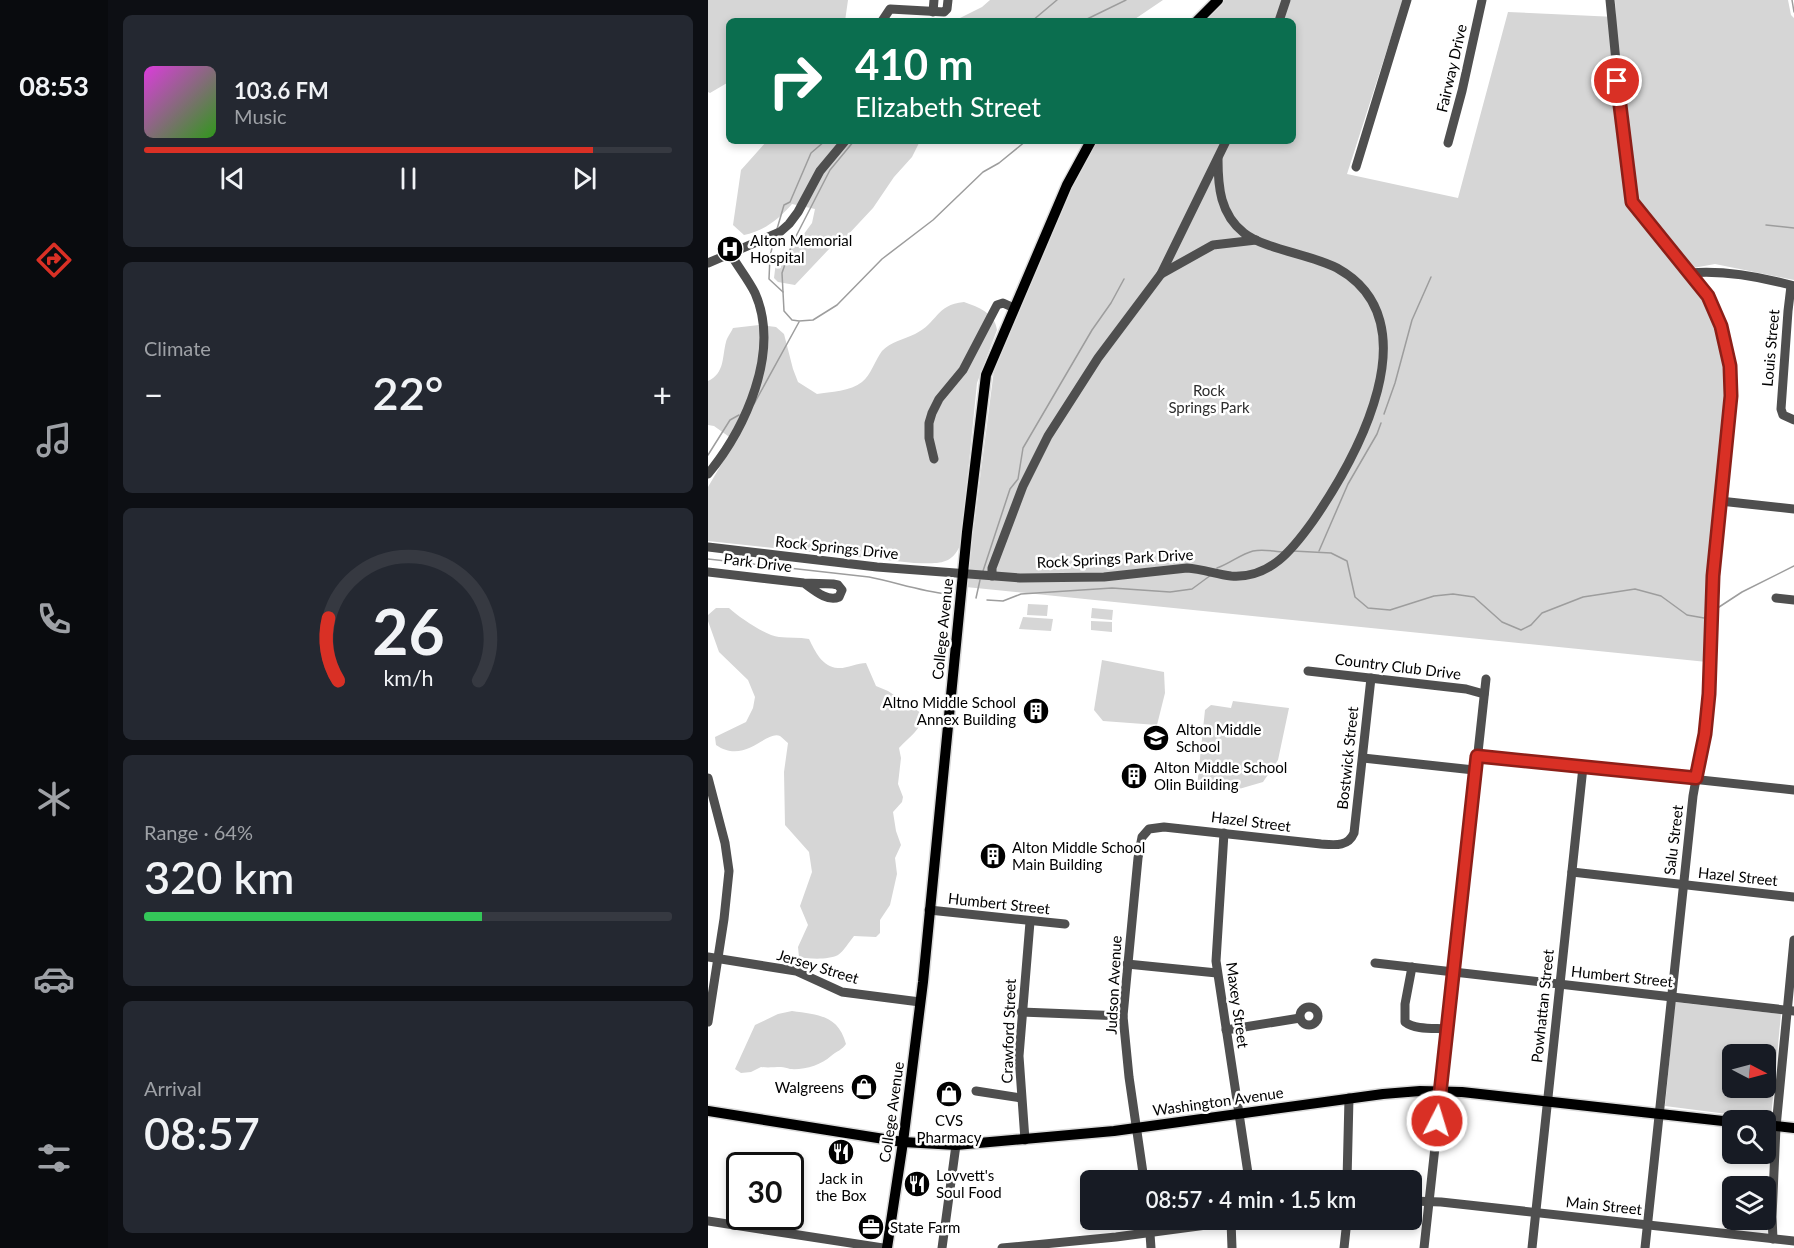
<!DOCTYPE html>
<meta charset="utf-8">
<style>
body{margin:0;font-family:Lato,sans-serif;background:#242831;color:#f1f3f6;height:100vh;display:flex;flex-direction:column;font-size:22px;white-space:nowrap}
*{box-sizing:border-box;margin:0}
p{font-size:20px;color:#9ea1a6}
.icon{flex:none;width:33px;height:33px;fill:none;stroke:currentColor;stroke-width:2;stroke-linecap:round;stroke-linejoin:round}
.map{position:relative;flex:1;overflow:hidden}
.panel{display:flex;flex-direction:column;gap:15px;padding:15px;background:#0d0f14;width:600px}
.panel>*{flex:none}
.top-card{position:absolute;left:18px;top:18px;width:570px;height:126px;border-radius:9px;box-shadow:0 3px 9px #0003;background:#0b6e4f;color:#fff;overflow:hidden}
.needle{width:39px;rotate:96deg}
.buttons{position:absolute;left:1014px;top:1044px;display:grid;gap:12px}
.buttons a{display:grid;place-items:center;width:54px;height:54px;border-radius:9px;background:#171b24;box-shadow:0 3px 9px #0003;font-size:30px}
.speed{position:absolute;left:18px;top:1152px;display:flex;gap:12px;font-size:30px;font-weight:700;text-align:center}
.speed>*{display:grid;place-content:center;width:78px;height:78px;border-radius:50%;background:#171b24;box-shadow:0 3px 9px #0003;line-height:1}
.speed .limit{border:3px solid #111;border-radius:9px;background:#fff;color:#111}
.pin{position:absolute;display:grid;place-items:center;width:51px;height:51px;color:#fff;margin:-26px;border:3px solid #fff;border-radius:50%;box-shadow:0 2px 6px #0007}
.me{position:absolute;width:66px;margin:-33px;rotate:5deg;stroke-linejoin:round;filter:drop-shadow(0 0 4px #0008)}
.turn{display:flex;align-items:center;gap:21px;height:126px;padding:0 30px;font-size:27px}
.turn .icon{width:78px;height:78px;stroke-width:2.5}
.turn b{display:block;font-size:42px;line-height:51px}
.big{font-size:45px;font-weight:600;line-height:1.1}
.panel .tile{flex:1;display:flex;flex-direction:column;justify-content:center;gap:9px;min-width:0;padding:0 21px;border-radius:9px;background:#242831}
.panel .dial{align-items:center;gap:0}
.dial svg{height:156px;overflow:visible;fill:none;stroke:#363941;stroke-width:7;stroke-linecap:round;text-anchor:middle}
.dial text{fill:#f1f3f6;stroke:none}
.song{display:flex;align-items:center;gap:18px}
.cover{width:72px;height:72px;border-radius:9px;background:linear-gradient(135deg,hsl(300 70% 55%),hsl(110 70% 35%))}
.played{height:6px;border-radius:3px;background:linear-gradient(90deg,#d93025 85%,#363941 85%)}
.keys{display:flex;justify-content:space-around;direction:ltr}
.heat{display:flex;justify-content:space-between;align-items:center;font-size:33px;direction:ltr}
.charge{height:9px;border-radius:4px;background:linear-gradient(90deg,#34c759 64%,#363941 0)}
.trip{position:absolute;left:372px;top:1170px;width:342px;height:60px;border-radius:9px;background:#171b24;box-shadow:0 3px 9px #0003;font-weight:600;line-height:60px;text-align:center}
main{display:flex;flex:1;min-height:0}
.dock{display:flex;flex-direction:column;width:108px;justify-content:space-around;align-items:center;background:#090b0e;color:#9ea1a6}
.dock .icon{width:42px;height:42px}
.dock .on{color:#d93025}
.dock b{font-size:27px;color:#f1f3f6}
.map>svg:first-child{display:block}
</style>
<main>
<nav class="dock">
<b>08:53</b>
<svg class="icon on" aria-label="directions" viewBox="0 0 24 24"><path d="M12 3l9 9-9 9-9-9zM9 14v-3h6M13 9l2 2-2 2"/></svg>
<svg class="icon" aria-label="music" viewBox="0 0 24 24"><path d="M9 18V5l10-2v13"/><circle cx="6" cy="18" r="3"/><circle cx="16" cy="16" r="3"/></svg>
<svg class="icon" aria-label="phone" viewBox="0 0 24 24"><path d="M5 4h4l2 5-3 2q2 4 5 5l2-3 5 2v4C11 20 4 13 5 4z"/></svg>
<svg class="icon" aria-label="climate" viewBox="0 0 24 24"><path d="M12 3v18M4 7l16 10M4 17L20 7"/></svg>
<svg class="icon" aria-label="car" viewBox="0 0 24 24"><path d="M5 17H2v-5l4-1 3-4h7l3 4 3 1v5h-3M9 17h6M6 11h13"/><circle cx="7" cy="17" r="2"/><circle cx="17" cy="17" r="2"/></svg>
<svg class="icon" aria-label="filters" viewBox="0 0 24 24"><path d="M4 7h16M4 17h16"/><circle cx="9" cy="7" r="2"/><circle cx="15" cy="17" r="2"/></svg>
</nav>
<section class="panel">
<div class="tile">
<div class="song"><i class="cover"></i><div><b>103.6 FM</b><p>Music</p></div></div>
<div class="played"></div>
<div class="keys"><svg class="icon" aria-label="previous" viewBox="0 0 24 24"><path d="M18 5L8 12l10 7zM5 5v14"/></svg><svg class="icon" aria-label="pause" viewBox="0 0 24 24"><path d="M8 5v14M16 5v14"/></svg><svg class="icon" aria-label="next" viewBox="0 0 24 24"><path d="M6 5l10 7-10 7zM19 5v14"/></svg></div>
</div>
<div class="tile"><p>Climate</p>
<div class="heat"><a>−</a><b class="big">22°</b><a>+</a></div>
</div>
<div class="tile dial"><svg viewBox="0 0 100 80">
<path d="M14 69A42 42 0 1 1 86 69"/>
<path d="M14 69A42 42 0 0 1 9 37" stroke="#d93025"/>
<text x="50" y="56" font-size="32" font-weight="700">26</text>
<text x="50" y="72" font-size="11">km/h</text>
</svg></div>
<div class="tile"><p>Range · 64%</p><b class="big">320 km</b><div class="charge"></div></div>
<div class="tile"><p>Arrival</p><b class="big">08:57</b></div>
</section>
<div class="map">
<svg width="1086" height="1248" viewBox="0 0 1086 1248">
<rect width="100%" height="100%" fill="#fff"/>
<g fill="#d6d6d6" fill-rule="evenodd">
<polygon points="0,0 140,0 137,21 21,21 21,83 19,83 2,93 0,92"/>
<polygon points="282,0 455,0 424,21 246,21 274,7"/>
<polygon points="516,0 695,0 639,174 750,198 800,12 908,17 907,0 1080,0 1083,15 1086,18 1086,280 1007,264 974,270 1004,314 1013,348 1018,387 1001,551 999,662 258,587 287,362 369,173 388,141 585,141 585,21 495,21"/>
<path d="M59,141H212L204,157L186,177L165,208L137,238L122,248L87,285L70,282L66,278L68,262L90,242L104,223L107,209L84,204C71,219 56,231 36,235L25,225L33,170Z"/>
<path d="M256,302C270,307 287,313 289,330L269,383L253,543C244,567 228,563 206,563L0,541V487L27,441L6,426L0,425V381C17,373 14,357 18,342C19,337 23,333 25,328L51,325L68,327L76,334L85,369L90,382L109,394C122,392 143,391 154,382C163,375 167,360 174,351C182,342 197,339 207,334C230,323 227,305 256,302Z"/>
<polygon points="320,604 340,605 339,616 319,615"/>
<path d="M8,608H21C32,618 57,635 71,637C81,638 91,637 101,639C107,651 114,667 130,668C137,669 150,663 158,663L168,686L180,691L216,715C212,731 202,736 191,748L193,758L190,784L195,797L194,802L185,812L188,831L193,845L187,858L189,874L182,905L172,920V933L168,937L146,936C141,942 136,951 130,955C120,960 102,959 91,957L90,947L100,925L92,906L104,872L101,852L77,825L76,772L80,743C77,741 75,738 72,736C58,730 37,765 8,745L7,737L38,722L45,708L47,697L40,680L11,652L0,621V615Z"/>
<polygon points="384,608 405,610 404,620 383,618"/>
<polygon points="315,617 345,619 343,631 311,629"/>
<polygon points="383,621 404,622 404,632 383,630"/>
<polygon points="394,660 456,672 457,693 449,725 395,721 386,710"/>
<polygon points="525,701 581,708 570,760 555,782 531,789 489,787 497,710 503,705 523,708"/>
<path d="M967,1002L1073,1014L1063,1117L1058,1119L957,1106ZM1024,1054H1058V1088H1024Z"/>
<path d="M84,1011C111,1015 130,1015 138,1044C134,1050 129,1051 123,1056C113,1065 97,1070 82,1069C79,1068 76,1067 73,1067C65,1067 61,1068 53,1067L43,1072L33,1073L27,1069L47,1025L70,1014Z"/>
</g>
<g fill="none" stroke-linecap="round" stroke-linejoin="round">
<g stroke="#9d9d9d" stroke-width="1.5">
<polyline points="1084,0 1086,12"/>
<polyline points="324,21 349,0"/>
<polyline points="375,21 418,0"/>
<polyline points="146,141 122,170 84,244 74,273 76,311 84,320 91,321 105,320 129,305 174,259 225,220 275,172 291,163 318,141"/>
<polyline points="1058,225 1086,228"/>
<polyline points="69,229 76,205 82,202 103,153 117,141 123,141"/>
<polyline points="66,240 62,256 61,279 75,292"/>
<polyline points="46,404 91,322"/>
<polyline points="676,414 687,383 704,320 723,277"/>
<polyline points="0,455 22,420 31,415"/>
<polyline points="585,551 623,553 639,561 647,597 660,608 682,610 726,596 745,594 766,597 794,622 813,630 823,625 834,613 875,597 927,589 953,596 979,615 996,618 999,615"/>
<polyline points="611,551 640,484 669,434 673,423"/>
<path d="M0,559L161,577C187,582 212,591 239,594"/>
<path d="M509,568C521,564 533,554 545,551C555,549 565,551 574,552"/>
<polyline points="275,571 302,489 310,479 315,448 384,330 403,303 416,279"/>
<polyline points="268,598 272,580"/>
<polyline points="279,600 295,601 313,594 404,588 462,592 484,589 503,575"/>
<polyline points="1008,609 1034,592 1086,566"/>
</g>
<defs>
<g id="major">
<polyline points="489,21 510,0"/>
<polyline points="0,1111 195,1142 248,1145 406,1131 675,1094 712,1091 754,1092 1024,1122"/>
<polyline points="1058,1125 1086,1128"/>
<polyline points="179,1248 195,1142 215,982 259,532 278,375 359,185 383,141"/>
</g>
</defs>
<use href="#major" stroke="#dbdbdb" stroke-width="13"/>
<g stroke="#4f4f4f" stroke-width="9">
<polyline points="902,0 921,195 928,209 1000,296 1018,342 1023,381 1006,558 999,718 985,796 937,1248"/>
<polyline points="225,12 226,0"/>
<polyline points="174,21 182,9 236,12 239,9 240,0"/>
<polyline points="571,21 578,0"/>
<polyline points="740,143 754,91 774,0"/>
<polyline points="648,167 699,0"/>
<polyline points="0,263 72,232 81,224 90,212 112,171 137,141"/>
<path d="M982,273C1016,270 1053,277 1086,286"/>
<polyline points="453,274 505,245 548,240"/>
<polyline points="1083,286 1080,311 1073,409 1075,415 1086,420"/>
<polyline points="226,459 221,438 221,423 224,413 231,399 255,370 289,305 295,303 306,308"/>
<path d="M0,474C37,429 73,352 47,293C40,279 30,267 22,253"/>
<polyline points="1012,501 1086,509"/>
<path d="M0,547L169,567L312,578L396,577L479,568C494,569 508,574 523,576C562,579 585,549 605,521C649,457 725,321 629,268C602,254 556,249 536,233C512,214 510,187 510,159"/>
<path d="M0,572L96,583L125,584L130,585L134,590L131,597C119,602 106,590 96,583"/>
<polyline points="284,576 284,568 315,486 340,436 390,358 453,274 518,141"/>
<polyline points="1068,598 1086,600"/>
<polyline points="600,671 758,689 776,694"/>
<polyline points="769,756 1086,790"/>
<polyline points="655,758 766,770"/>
<polyline points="0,778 17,843 21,871 16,919 0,1022"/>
<polyline points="516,833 508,961 541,1180"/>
<polyline points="864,872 1086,897"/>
<polyline points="221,910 357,924"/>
<polyline points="0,957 88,971 134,992 212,1002"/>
<polyline points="667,963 1086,1011"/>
<polyline points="419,964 509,973"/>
<path d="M704,967L697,1004V1022C707,1030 726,1028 739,1029"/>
<circle cx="601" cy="1016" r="9"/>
<polyline points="313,1012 415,1016"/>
<polyline points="518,1030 592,1018"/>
<polyline points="268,1091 313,1098"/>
<polyline points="317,1140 311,1056 322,922"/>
<path d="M436,1180L421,1077L415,1016L430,858L434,837L441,829L456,827L613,844C627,845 640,847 646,833L663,678"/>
<polyline points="639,1180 641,1098"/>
<polyline points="704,1201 733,1202 1086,1241"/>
<polyline points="441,1220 443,1248"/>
<polyline points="0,1221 175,1248"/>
<polyline points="523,1221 524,1248"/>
<polyline points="1065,1239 1064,1217 1068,1127 1086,940"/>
<polyline points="234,1248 248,1145"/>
<polyline points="294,1248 408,1237 536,1220"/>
<polyline points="636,1248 639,1220"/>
<polyline points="716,1248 778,679"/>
<polyline points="824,1248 875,767"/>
</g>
<use href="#major" stroke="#000" stroke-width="10"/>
</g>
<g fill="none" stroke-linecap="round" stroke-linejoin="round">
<defs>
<polyline id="route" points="729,1121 769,756 988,778 997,734 1001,694 1005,576 1023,396 1022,366 1013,326 1000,296 924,202 909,81"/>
</defs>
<use href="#route" stroke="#8d1f18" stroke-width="15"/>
<use href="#route" stroke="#d93025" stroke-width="10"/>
</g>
<defs>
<symbol id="hospital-disc" viewBox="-11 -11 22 22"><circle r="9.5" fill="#000" stroke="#fff"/><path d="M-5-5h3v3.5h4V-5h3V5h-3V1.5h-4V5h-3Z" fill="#fff"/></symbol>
<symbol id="building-disc" viewBox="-11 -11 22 22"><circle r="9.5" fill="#000" stroke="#fff"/><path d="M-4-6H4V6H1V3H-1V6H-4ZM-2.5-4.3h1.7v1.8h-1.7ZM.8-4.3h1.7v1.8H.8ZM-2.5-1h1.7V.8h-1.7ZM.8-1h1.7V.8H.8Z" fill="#fff"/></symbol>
<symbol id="school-disc" viewBox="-11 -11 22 22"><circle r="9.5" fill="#000" stroke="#fff"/><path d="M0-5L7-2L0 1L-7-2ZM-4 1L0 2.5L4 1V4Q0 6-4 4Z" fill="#fff"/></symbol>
<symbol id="shop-disc" viewBox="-11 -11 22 22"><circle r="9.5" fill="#000" stroke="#fff"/><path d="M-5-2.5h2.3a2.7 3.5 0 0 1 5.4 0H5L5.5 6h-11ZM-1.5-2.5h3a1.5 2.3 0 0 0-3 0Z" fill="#fff"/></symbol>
<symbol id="restaurant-disc" viewBox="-11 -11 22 22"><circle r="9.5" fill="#000" stroke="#fff"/><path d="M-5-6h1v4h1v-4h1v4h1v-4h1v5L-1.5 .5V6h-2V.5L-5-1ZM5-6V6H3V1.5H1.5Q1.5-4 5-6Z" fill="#fff"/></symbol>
<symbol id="office-disc" viewBox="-11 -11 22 22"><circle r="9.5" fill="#000" stroke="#fff"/><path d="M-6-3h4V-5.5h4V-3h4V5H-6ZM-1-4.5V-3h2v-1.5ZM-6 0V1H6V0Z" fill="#fff"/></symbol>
</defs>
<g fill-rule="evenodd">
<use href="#hospital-disc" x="7" y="234" width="30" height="30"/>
<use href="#building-disc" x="313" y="696" width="30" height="30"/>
<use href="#school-disc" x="433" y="723" width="30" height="30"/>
<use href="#building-disc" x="411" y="761" width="30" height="30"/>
<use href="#building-disc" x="270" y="841" width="30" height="30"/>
<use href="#shop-disc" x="141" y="1072" width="30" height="30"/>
<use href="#shop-disc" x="226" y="1079" width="30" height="30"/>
<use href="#restaurant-disc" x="118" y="1137" width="30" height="30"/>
<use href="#restaurant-disc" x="194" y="1169" width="30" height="30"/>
<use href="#office-disc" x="148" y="1212" width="30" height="30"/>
</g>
<g text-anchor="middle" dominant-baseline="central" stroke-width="5" stroke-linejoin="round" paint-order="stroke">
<g font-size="15" fill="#000" stroke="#fff">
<text transform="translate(743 68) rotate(-77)">Fairway Drive</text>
<text transform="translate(1062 348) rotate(-85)">Louis Street</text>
<text transform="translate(129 547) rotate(6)">Rock Springs Drive</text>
<text transform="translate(407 558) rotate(-3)">Rock Springs Park Drive</text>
<text transform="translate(50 562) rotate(7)">Park Drive</text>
<text transform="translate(234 629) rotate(-84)">College Avenue</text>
<text transform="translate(690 666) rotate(7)">Country Club Drive</text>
<text transform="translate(639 758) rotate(-84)">Bostwick Street</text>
<text transform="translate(543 821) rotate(7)">Hazel Street</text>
<text transform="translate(965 840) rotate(-83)">Salu Street</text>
<text transform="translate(1030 876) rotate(6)">Hazel Street</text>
<text transform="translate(291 903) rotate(6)">Humbert Street</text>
<text transform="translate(110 966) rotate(17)">Jersey Street</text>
<text transform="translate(914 976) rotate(6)">Humbert Street</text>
<text transform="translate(405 985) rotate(-87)">Judson Avenue</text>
<text transform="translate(530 1005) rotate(82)">Maxey Street</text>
<text transform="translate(834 1006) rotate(-84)">Powhattan Street</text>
<text transform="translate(300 1031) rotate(-88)">Crawford Street</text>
<text transform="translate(510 1101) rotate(-8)">Washington Avenue</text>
<text transform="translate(183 1112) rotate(-82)">College Avenue</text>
<text transform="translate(896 1205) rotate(6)">Main Street</text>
</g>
<g font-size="15" fill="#000" stroke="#fff" text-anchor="start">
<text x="42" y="240">Alton Memorial<tspan x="42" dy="17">Hospital</tspan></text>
<text x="308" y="702" text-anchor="end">Altno Middle School<tspan x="308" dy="17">Annex Building</tspan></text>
<text x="468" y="729">Alton Middle<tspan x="468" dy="17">School</tspan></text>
<text x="446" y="767">Alton Middle School<tspan x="446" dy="17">Olin Building</tspan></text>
<text x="304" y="847">Alton Middle School<tspan x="304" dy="17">Main Building</tspan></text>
<text x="136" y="1087" text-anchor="end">Walgreens</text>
<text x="241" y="1120" text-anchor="middle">CVS<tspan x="241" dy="17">Pharmacy</tspan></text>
<text x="228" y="1175">Lovvett's<tspan x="228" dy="17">Soul Food</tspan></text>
<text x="133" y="1178" text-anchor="middle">Jack in<tspan x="133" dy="17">the Box</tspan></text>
<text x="182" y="1227">State Farm</text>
</g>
<g font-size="15" fill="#2d2d2d" stroke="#fff">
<text x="501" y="390">Rock<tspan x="501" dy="17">Springs Park</tspan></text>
</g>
</g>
</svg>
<div class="buttons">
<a><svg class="needle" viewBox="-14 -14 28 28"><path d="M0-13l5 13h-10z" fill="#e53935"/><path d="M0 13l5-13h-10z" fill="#9ea1a6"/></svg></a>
<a><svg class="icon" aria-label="search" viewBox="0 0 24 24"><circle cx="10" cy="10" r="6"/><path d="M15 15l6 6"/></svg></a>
<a><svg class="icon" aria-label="layers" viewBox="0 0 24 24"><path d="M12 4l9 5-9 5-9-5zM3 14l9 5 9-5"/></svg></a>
</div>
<div class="speed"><div class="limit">30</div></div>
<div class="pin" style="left:909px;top:81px;background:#d93025"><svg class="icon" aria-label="arrive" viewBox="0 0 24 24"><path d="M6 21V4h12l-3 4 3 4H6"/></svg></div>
<svg class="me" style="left:729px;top:1121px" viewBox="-20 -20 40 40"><circle r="17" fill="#d93025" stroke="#fff" stroke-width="3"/><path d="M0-11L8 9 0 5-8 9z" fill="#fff"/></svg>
<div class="trip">08:57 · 4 min · 1.5 km</div>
<div class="top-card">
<div class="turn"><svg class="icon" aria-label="right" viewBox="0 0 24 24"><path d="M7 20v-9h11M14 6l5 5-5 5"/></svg><div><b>410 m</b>Elizabeth Street</div></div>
</div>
</div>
</main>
